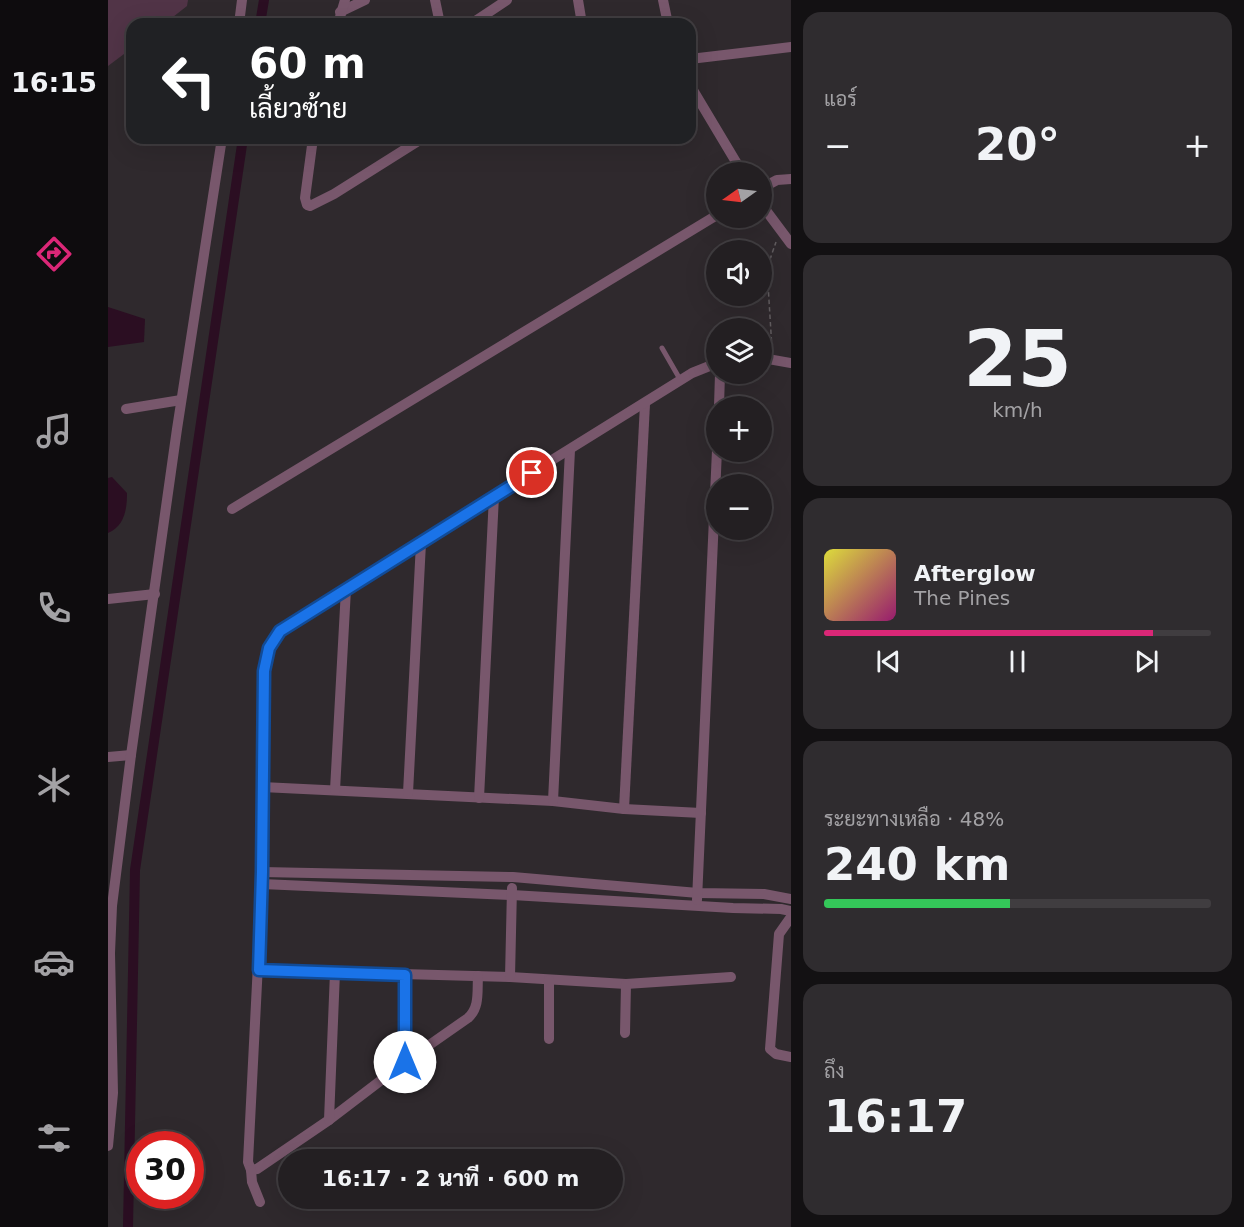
<!DOCTYPE html>
<html lang="th">
<meta charset="utf-8">
<style>
body{margin:0;font-family:"DejaVu Sans",Sarabun,sans-serif;background:#2f2c2f;color:#f1f3f6;height:100vh;display:flex;flex-direction:column;font-size:22px;white-space:nowrap}
*{box-sizing:border-box;margin:0}
p{font-size:20px;color:#a3a2a5}
.icon{flex:none;width:33px;height:33px;fill:none;stroke:currentColor;stroke-width:2;stroke-linecap:round;stroke-linejoin:round}
.map{position:relative;flex:1;overflow:hidden}
.panel{display:flex;flex-direction:column;gap:12px;padding:12px;background:#131113;width:453px}
.panel>*{flex:none}
.top-card{position:absolute;left:18px;top:18px;width:570px;height:126px;border-radius:18px;box-shadow:0 6px 24px #0002,0 0 0 2px #403d40;background:#202124;color:#fff;overflow:hidden}
.needle{width:39px;rotate:256deg}
.tools{position:absolute;left:598px;top:162px;display:grid;gap:12px}
.tools a{display:grid;place-items:center;width:66px;height:66px;border-radius:50%;background:#231f22;box-shadow:0 6px 24px #0002,0 0 0 2px #403d40;font-size:30px}
.speed{position:absolute;left:18px;top:1131px;display:flex;gap:12px;font-size:30px;font-weight:700;text-align:center}
.speed>*{display:grid;place-content:center;width:78px;height:78px;border-radius:50%;background:#231f22;box-shadow:0 6px 24px #0002,0 0 0 2px #403d40;line-height:1}
.speed .limit{border:9px solid #d22;background:#fff;color:#111}
.pin{position:absolute;display:grid;place-items:center;width:51px;height:51px;color:#fff;margin:-26px;border:3px solid #fff;border-radius:50%;box-shadow:0 2px 6px #0007}
.me{position:absolute;width:66px;margin:-33px;rotate:0deg;stroke-linejoin:round;filter:drop-shadow(0 0 4px #0008)}
.turn{display:flex;align-items:center;gap:21px;height:126px;padding:0 24px;font-size:27px}
.turn .icon{width:78px;height:78px;stroke-width:2.5}
.turn b{display:block;font-size:42px;line-height:51px}
.big{font-size:45px;font-weight:800;line-height:1.1}
.panel .tile{flex:1;display:flex;flex-direction:column;justify-content:center;gap:9px;min-width:0;padding:0 21px;border-radius:18px;background:#2f2c2f}
.panel .dial{align-items:center;gap:0}
.dial b{font-size:78px;line-height:1}
.song{display:flex;align-items:center;gap:18px}
.cover{width:72px;height:72px;border-radius:9px;background:linear-gradient(135deg,hsl(60 70% 55%),hsl(320 70% 35%))}
.played{height:6px;border-radius:3px;background:linear-gradient(90deg,#db2777 85%,#403d40 85%)}
.keys{display:flex;justify-content:space-around;direction:ltr}
.heat{display:flex;justify-content:space-between;align-items:center;font-size:33px;direction:ltr}
.charge{height:9px;border-radius:4px;background:linear-gradient(90deg,#34c759 48%,#403d40 0)}
.trip{position:absolute;left:170px;top:1149px;width:345px;height:60px;border-radius:30px;background:#231f22;box-shadow:0 6px 24px #0002,0 0 0 2px #403d40;font-weight:800;line-height:60px;text-align:center}
main{display:flex;flex:1;min-height:0}
.tab-bar{display:flex;flex-direction:column;width:108px;justify-content:space-around;align-items:center;background:#0e0c0e;color:#a3a2a5}
.tab-bar .icon{width:42px;height:42px}
.tab-bar .current{color:#db2777}
.tab-bar b{font-size:27px;color:#f1f3f6}
.map>svg:first-child{display:block}
</style>
<main>
<nav class="tab-bar">
<b>16:15</b>
<svg class="icon current" aria-label="directions" viewBox="0 0 24 24"><path d="M12 3l9 9-9 9-9-9zM9 14v-3h6M13 9l2 2-2 2"/></svg>
<svg class="icon" aria-label="music" viewBox="0 0 24 24"><path d="M9 18V5l10-2v13"/><circle cx="6" cy="18" r="3"/><circle cx="16" cy="16" r="3"/></svg>
<svg class="icon" aria-label="phone" viewBox="0 0 24 24"><path d="M5 4h4l2 5-3 2q2 4 5 5l2-3 5 2v4C11 20 4 13 5 4z"/></svg>
<svg class="icon" aria-label="climate" viewBox="0 0 24 24"><path d="M12 3v18M4 7l16 10M4 17L20 7"/></svg>
<svg class="icon" aria-label="car" viewBox="0 0 24 24"><path d="M5 17H2v-5l4-1 3-4h7l3 4 3 1v5h-3M9 17h6M6 11h13"/><circle cx="7" cy="17" r="2"/><circle cx="17" cy="17" r="2"/></svg>
<svg class="icon" aria-label="filters" viewBox="0 0 24 24"><path d="M4 7h16M4 17h16"/><circle cx="9" cy="7" r="2"/><circle cx="15" cy="17" r="2"/></svg>
</nav>
<div class="map">
<svg width="683" height="1227" viewBox="0 0 683 1227">
<rect width="100%" height="100%" fill="#2f292d"/>
<polygon fill="#513447" points="0,0 80,0 79,6 56,24 24,24 24,48 0,66"/>
<g fill="#2b0e22">
<polygon points="0,307 37,319 36,342 0,347"/>
<path d="M4,477L19,493C19,508 17,526 0,533V478Z"/>
</g>
<g fill="none" stroke-linecap="round" stroke-linejoin="round">
<g stroke="#2b0e22" stroke-width="10">
<polyline points="152,24 156,0"/>
<polyline points="20,1227 27,870 135,138"/>
</g>
<polyline stroke="#615c5f" stroke-width="1.5" stroke-dasharray="4.5 3" stroke-linecap="butt" points="664,349 659,268 668,242"/>
<polyline stroke="#78576c" stroke-width="5" points="554,348 573,381"/>
<g stroke="#78576c" stroke-width="10">
<polyline points="327,0 332,24"/>
<polyline points="470,0 474,24"/>
<polyline points="555,0 560,24"/>
<polyline points="232,12 257,0"/>
<polyline points="131,24 134,0"/>
<polyline points="230,24 237,0"/>
<polyline points="363,24 399,0"/>
<polyline points="582,59 683,47"/>
<polyline points="582,85 634,172"/>
<polyline points="205,138 197,198 199,205 202,206 226,194 315,138"/>
<polyline points="654,188 669,180 683,179"/>
<polyline points="654,205 683,244"/>
<polyline points="654,358 683,363"/>
<polyline points="611,406 612,374"/>
<polyline points="18,409 73,400"/>
<polyline points="124,509 609,215"/>
<polyline points="0,599 47,594"/>
<polyline points="0,757 23,755"/>
<polyline points="154,787 445,801 516,809 593,813"/>
<polyline points="227,790 238,589"/>
<polyline points="300,793 313,543"/>
<polyline points="371,798 386,496"/>
<polyline points="445,801 462,450"/>
<polyline points="516,809 537,404"/>
<polyline points="154,872 405,877 590,893 656,894 683,899"/>
<polyline points="154,884 404,895 625,908 673,909 683,911"/>
<polyline points="589,900 609,450"/>
<polyline points="683,917 671,934 662,1049 668,1054 683,1057"/>
<polyline points="151,970 402,977 518,984 623,977"/>
<path d="M370,976C369,992 372,1007 360,1018L297,1062L221,1120L149,1169L143,1170L140,1162L154,884L156,671C161,646 166,636 187,620L584,373L609,363"/>
<polyline points="402,977 404,888"/>
<polyline points="517,1033 518,984"/>
<polyline points="441,1039 441,980"/>
<polyline points="297,1062 297,975"/>
<polyline points="221,1120 227,972"/>
<polyline points="0,1146 5,1093 2,953 4,906 23,755 69,429 114,138"/>
<polyline points="143,1170 144,1182 152,1202"/>
</g>
</g>
<g fill="none" stroke-linecap="round" stroke-linejoin="round">
<defs>
<polyline id="route" points="297,1062 297,975 151,970 154,872 156,671 161,648 172,631 424,473"/>
</defs>
<use href="#route" stroke="#114b97" stroke-width="15"/>
<use href="#route" stroke="#1a73e8" stroke-width="10"/>
</g>
</svg>
<div class="tools">
<a><svg class="needle" viewBox="-14 -14 28 28"><path d="M0-13l5 13h-10z" fill="#e53935"/><path d="M0 13l5-13h-10z" fill="#a3a2a5"/></svg></a>
<a><svg class="icon" aria-label="sound" viewBox="0 0 24 24"><path d="M4 9h4l5-4v14l-5-4H4zM17 9q2 3 0 6"/></svg></a>
<a><svg class="icon" aria-label="layers" viewBox="0 0 24 24"><path d="M12 4l9 5-9 5-9-5zM3 14l9 5 9-5"/></svg></a>
<a>+</a>
<a>−</a>
</div>
<div class="speed"><div class="limit">30</div></div>
<div class="pin" style="left:424px;top:473px;background:#d93025"><svg class="icon" aria-label="arrive" viewBox="0 0 24 24"><path d="M6 21V4h12l-3 4 3 4H6"/></svg></div>
<svg class="me" style="left:297px;top:1062px" viewBox="-20 -20 40 40"><circle r="19" fill="#fff"/><path d="M0-13L10 11 0 6-10 11z" fill="#1a73e8"/></svg>
<div class="trip">16:17 · 2 นาที · 600 m</div>
<div class="top-card">
<div class="turn"><svg class="icon" aria-label="left" viewBox="0 0 24 24"><path d="M17 20v-9H6M10 6l-5 5 5 5"/></svg><div><b>60 m</b>เลี้ยวซ้าย</div></div>
</div>
</div>
<section class="panel">
<div class="tile"><p>แอร์</p>
<div class="heat"><a>−</a><b class="big">20°</b><a>+</a></div>
</div>
<div class="tile dial"><b>25</b><p>km/h</p></div>
<div class="tile">
<div class="song"><i class="cover"></i><div><b>Afterglow</b><p>The Pines</p></div></div>
<div class="played"></div>
<div class="keys"><svg class="icon" aria-label="previous" viewBox="0 0 24 24"><path d="M18 5L8 12l10 7zM5 5v14"/></svg><svg class="icon" aria-label="pause" viewBox="0 0 24 24"><path d="M8 5v14M16 5v14"/></svg><svg class="icon" aria-label="next" viewBox="0 0 24 24"><path d="M6 5l10 7-10 7zM19 5v14"/></svg></div>
</div>
<div class="tile"><p>ระยะทางเหลือ · 48%</p><b class="big">240 km</b><div class="charge"></div></div>
<div class="tile"><p>ถึง</p><b class="big">16:17</b></div>
</section>
</main>
